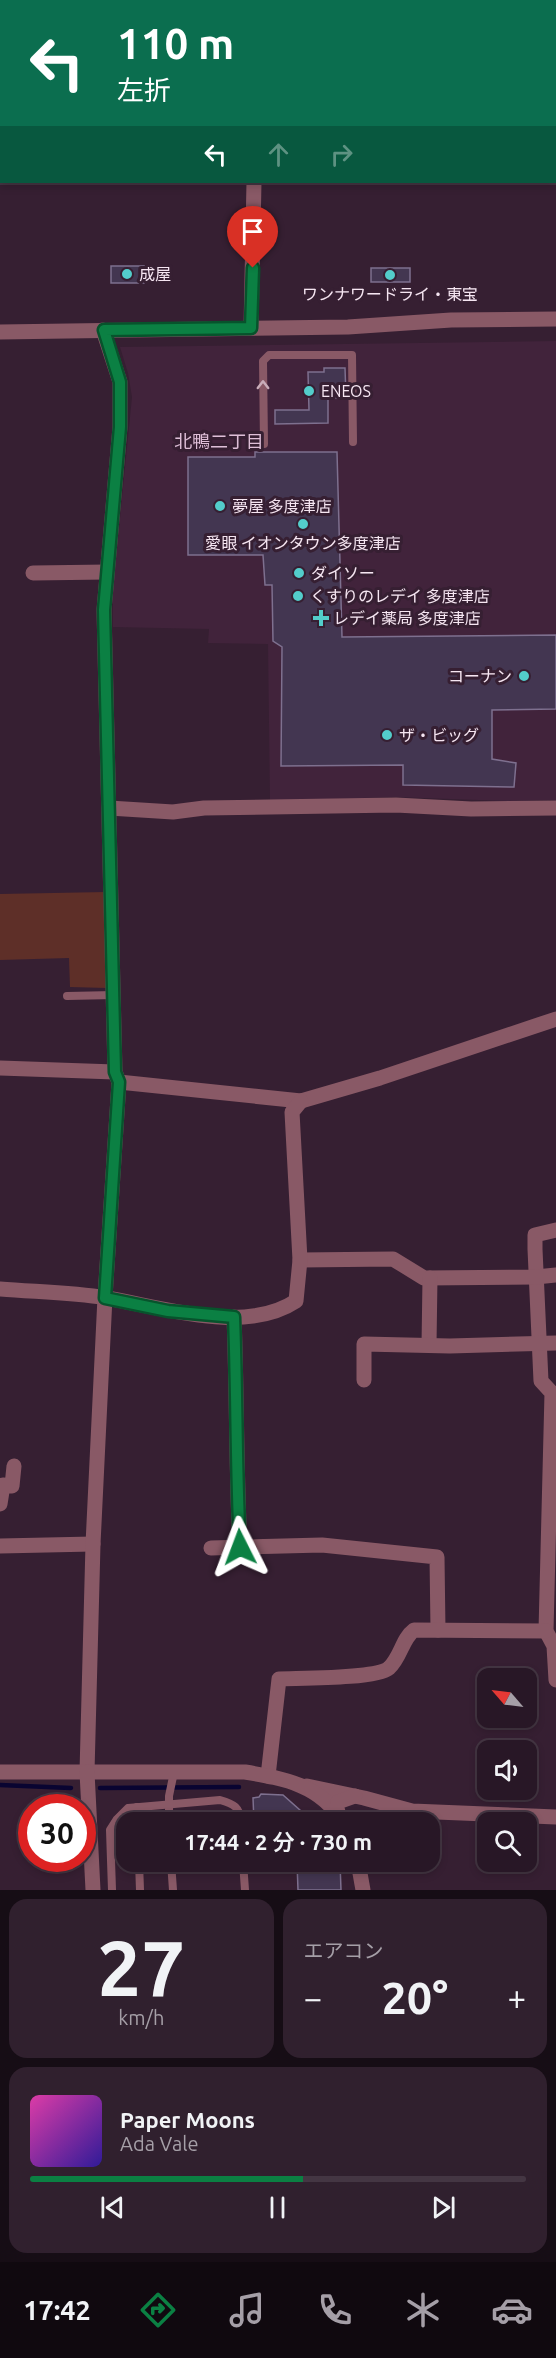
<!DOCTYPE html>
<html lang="ja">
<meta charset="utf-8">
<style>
body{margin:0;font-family:Ubuntu,"Noto Sans JP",sans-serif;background:#30202e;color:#f1f3f6;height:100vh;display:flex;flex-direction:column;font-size:22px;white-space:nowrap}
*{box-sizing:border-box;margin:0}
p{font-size:20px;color:#a59fa7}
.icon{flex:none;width:33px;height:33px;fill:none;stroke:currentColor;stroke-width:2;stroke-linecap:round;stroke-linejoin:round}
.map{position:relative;height:1890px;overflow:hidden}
.panel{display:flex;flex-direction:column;gap:9px;padding:9px;background:#160d15;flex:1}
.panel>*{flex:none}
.guide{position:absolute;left:0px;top:0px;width:556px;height:183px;box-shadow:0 3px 9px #0003,0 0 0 2px #443643;background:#0b6e4f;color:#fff;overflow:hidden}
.needle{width:39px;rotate:298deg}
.fabs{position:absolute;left:477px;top:1668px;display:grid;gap:12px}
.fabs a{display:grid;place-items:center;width:60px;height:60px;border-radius:12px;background:#281726;box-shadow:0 3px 9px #0003,0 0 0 2px #443643;font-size:30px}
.speed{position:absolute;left:18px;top:1794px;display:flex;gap:12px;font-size:30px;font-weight:700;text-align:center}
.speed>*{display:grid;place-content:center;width:78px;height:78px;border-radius:50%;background:#281726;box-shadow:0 3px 9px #0003,0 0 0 2px #443643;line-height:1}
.speed .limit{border:9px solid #d22;background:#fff;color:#111}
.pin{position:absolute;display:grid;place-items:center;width:51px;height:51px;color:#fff;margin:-62px -26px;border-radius:50% 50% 50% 0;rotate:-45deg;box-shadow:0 0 6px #0007}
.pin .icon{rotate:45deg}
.me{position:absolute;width:66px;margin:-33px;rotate:357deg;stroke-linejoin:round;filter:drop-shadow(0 0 4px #0008)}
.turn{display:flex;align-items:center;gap:21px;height:126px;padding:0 18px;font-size:27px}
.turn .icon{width:78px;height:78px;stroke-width:2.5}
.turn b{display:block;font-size:42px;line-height:51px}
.lanes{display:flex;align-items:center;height:57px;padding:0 18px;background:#0003;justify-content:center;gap:30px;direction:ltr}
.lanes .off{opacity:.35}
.big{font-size:45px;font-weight:600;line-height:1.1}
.panel .tile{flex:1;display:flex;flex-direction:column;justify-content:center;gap:9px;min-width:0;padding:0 21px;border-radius:18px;background:#30202e}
.panel .dial{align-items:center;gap:0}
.dial b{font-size:78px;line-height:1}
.song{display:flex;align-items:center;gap:18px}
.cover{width:72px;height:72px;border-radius:9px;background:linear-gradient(135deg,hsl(320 70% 55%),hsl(250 70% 35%))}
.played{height:6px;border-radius:3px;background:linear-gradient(90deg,#0b8043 55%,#443643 55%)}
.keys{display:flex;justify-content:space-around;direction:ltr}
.heat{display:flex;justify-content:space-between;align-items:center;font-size:33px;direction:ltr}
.panel .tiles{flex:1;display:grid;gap:9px;grid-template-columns:1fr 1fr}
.tile:last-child{grid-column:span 2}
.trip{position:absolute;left:116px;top:1812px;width:324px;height:60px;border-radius:18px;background:#281726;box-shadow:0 3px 9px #0003,0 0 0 2px #443643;font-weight:600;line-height:60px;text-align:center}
.menu{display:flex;height:96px;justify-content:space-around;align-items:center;background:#10090f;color:#a59fa7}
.menu .icon{width:42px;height:42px}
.menu .current{color:#0b8043}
.menu b{font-size:27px;color:#f1f3f6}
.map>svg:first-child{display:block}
</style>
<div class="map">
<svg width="556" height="1890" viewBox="0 0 556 1890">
<rect width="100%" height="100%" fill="#361f32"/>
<polygon fill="#41233b" points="556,341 556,800 506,801 394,797 270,801 268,644 208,643 209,629 113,627 113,589 132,397 128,373 120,347"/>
<polygon fill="#5e2f28" points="106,892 107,988 70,987 69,958 0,960 0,894"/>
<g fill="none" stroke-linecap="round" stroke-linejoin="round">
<g stroke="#090431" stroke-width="4.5">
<polyline points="0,1785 71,1788"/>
<polyline points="100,1788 239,1787"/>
</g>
</g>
<g fill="#433651" stroke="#7e708f" stroke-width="1.5">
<rect x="111" y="266" width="33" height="17"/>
<rect x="371" y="268" width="39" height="14"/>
<polygon points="324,368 345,368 346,398 328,398 328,423 275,424 275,410 309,410 308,372 324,372"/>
<polygon points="255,452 337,452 342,637 556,635 556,709 492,710 492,759 516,763 514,787 403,785 403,765 281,766 282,647 273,641 272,585 265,585 263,555 188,555 188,457 255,457"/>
<polygon points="261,1794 283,1795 310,1819 299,1819 299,1822 254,1822 253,1798 259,1797"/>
<polygon points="297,1862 340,1862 341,1890 298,1890"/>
</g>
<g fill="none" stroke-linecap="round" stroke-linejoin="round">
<g stroke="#895966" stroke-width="8">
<polyline points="264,444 263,361 269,355 352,355 353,442"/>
<polyline points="67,996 114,995"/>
<polyline points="137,1807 138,1822"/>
<polyline points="169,1818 206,1816 206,1822"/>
<polyline points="169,1822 169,1796 174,1772"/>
<polyline points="139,1862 140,1890"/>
<polyline points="171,1862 173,1890"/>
<polyline points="243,1862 245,1890"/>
<path d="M112,1890L110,1830L117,1819L128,1808L220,1800C234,1804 240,1807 241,1822"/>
</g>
<g stroke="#895966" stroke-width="15">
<polyline points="251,328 254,182"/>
<polyline points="33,573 107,572"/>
<polyline points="109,808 173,812 204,808 396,805 471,809 556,808"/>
<polyline points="0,1068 115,1072"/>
<polyline points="119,1082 301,1101 380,1078 556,1019"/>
<polyline points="556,1230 535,1235 535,1249 541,1381 552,1393 546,1631 554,1646 556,1680"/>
<polyline points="300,1260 393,1259 424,1278 536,1277 556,1275"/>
<path d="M0,1289C35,1292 71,1292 106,1298C162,1307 245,1335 296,1301L300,1260L292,1112L301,1101"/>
<path d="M234,1317C237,1394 236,1470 240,1547"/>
<polyline points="429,1345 430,1278"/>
<polyline points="364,1380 364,1344 450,1346 556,1343"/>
<polyline points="0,1504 3,1485 12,1486 14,1466"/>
<polyline points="0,1546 93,1544"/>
<polyline points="211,1548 322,1545 437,1557 438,1630"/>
<polyline points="87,1772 93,1544 105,1297 119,1082 115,1072 104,610 120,427 120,382 103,330"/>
<path d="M268,1776L279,1679C300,1678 376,1679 389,1668C401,1657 402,1639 414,1630L546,1631"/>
<polyline points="307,1786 364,1798 412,1811 556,1817"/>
</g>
<g stroke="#895966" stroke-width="15">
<polyline points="0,332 348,327 451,320 556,319"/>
<path d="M0,1772H245C286,1779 320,1785 343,1822"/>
<polyline points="87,1772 93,1890"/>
<polyline points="339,1816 337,1808 338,1802 355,1796"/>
<polyline points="358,1862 363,1890"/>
</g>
</g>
<defs><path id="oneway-chevron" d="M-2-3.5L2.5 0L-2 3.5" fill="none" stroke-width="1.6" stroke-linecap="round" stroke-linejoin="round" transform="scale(1.5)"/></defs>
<use stroke="#caaeba" href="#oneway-chevron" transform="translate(263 385) rotate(-90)"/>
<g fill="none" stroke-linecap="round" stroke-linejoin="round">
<defs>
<path id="route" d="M240,1547C236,1471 237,1394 234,1317L168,1311L105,1298L119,1082L115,1072L104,610L120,427V382L104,330L251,328L253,268"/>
</defs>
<use href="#route" stroke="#07532c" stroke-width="15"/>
<use href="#route" stroke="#0b8043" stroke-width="10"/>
</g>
<g fill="#53cdcb" stroke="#361f32" stroke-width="2">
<circle cx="127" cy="274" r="6"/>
<circle cx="390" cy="275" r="6"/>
<circle cx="309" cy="391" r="6"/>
<circle cx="220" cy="506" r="6"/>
<circle cx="303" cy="524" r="6"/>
<circle cx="299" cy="573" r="6"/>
<circle cx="298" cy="596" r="6"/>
<path d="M318 609h6v6h6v6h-6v6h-6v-6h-6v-6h6z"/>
<circle cx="524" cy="676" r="6"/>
<circle cx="387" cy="735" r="6"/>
</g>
<g text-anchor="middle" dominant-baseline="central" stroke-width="6" stroke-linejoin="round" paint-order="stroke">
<g font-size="16" fill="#f6e6f2" stroke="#361f32" text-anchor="start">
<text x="139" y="274">成屋</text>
<text x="390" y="294" text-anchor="middle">ワンナワードライ・東宝</text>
<text x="321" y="391">ENEOS</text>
<text x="232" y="506">夢屋 多度津店</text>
<text x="303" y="543" text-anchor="middle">愛眼 イオンタウン多度津店</text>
<text x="311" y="573">ダイソー</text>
<text x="310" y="596">くすりのレデイ 多度津店</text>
<text x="333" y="618">レデイ薬局 多度津店</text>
<text x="512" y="676" text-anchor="end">コーナン</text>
<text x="399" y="735">ザ・ビッグ</text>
</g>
<g font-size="18" fill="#debed7" stroke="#361f32">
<text x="219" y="441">北鴨二丁目</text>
</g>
</g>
</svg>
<div class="fabs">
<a><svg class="needle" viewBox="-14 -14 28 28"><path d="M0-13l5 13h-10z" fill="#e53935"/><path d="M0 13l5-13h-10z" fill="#a59fa7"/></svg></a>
<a><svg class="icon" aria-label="sound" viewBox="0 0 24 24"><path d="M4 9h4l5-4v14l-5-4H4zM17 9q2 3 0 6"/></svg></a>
<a><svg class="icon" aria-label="search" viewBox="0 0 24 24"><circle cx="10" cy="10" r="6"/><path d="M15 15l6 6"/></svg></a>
</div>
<div class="speed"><div class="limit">30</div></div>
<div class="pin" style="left:253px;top:268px;background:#d93025"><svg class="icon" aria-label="arrive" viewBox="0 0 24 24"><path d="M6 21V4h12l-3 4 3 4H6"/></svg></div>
<svg class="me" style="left:240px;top:1547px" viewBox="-20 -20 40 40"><path d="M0-17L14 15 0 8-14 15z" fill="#0b8043" stroke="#fff" stroke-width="4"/></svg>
<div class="trip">17:44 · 2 分 · 730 m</div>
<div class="guide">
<div class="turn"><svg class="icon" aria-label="left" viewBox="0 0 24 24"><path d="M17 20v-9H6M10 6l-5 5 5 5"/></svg><div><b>110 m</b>左折</div></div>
<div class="lanes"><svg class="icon" aria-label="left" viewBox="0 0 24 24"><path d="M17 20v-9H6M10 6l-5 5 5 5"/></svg><svg class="icon off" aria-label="ahead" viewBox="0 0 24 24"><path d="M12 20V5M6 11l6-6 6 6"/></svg><svg class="icon off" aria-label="right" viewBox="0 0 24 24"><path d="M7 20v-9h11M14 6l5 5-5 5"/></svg></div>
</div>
</div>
<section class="panel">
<div class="tiles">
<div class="tile dial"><b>27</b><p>km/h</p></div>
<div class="tile"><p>エアコン</p>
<div class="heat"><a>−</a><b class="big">20°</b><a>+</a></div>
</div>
<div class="tile">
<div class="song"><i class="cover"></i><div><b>Paper Moons</b><p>Ada Vale</p></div></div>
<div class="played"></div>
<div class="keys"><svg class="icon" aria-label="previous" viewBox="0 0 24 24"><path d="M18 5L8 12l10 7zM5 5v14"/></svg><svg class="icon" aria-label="pause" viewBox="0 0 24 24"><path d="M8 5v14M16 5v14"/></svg><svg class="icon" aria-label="next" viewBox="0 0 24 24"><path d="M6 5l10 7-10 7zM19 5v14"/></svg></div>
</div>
</div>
</section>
<nav class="menu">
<b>17:42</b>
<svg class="icon current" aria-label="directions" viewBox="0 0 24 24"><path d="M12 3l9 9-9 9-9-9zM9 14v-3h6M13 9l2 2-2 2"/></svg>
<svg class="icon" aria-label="music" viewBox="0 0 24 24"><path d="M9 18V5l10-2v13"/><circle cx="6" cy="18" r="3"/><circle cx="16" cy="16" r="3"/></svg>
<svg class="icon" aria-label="phone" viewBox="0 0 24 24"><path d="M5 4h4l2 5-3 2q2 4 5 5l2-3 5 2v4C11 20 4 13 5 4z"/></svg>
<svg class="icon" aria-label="climate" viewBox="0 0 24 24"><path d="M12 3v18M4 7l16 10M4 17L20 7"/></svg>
<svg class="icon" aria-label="car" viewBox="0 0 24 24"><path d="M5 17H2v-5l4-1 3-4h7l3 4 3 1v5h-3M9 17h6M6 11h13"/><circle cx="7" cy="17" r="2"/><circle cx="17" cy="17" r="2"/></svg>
</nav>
